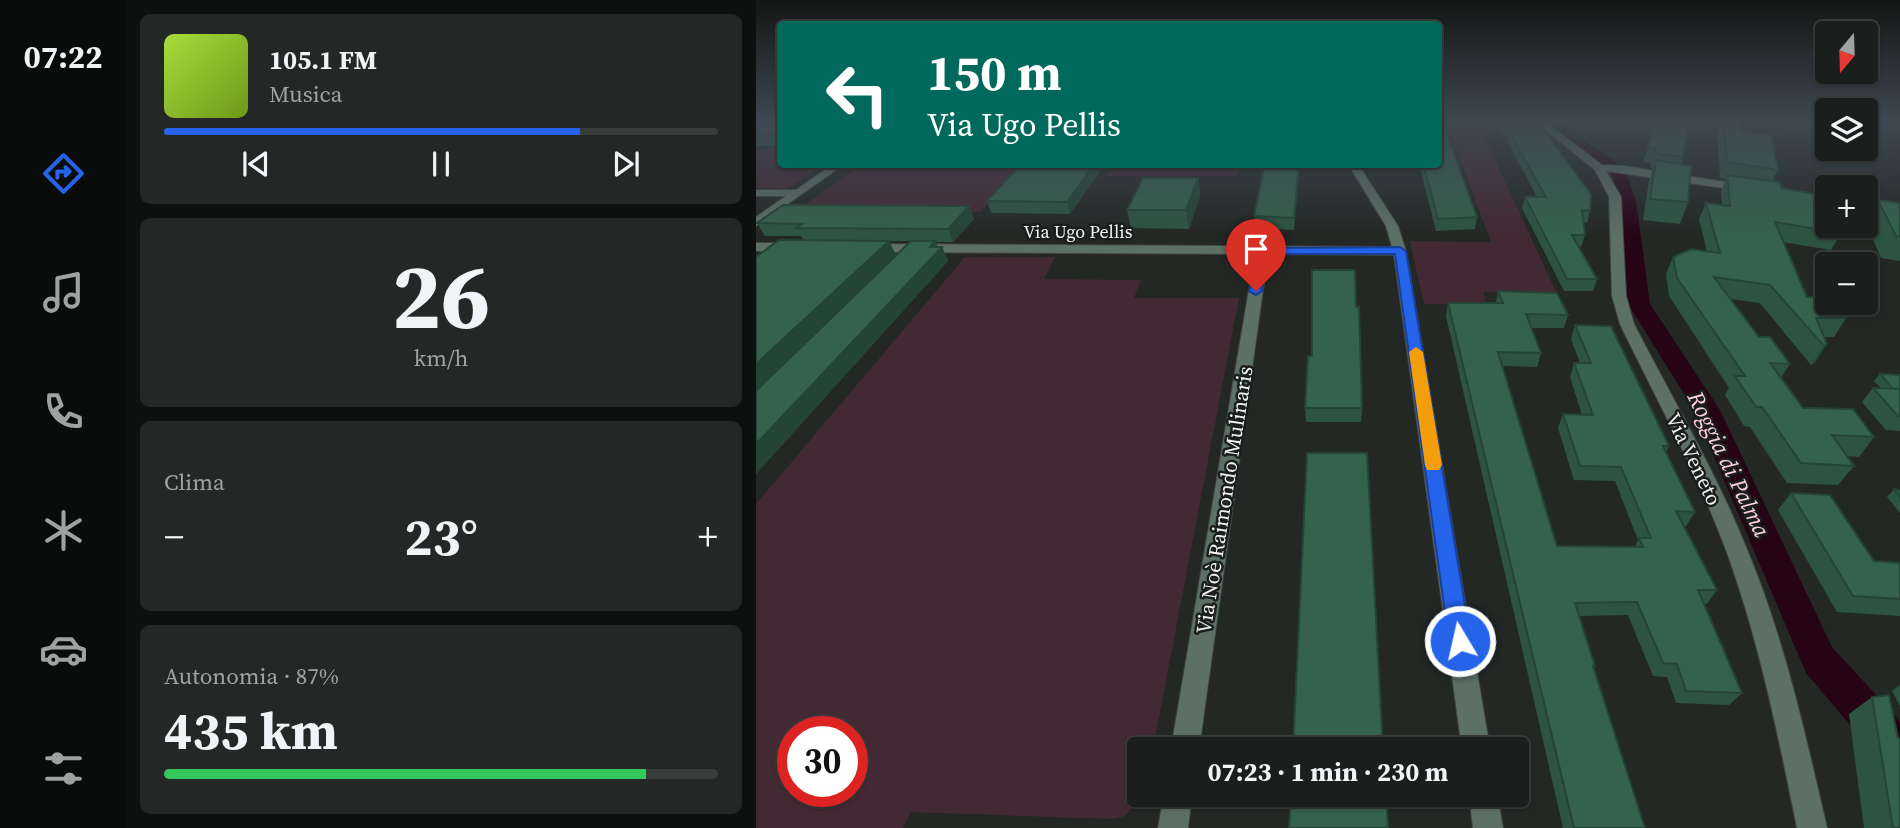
<!DOCTYPE html>
<html lang="it">
<meta charset="utf-8">
<style>
body{margin:0;font-family:"Source Serif 4",serif;background:#232725;color:#f1f3f6;height:100vh;display:flex;flex-direction:column;font-size:26px;white-space:nowrap}
*{box-sizing:border-box;margin:0}
p{font-size:23px;color:#9fa2a3}
.icon{flex:none;width:38px;height:38px;fill:none;stroke:currentColor;stroke-width:2;stroke-linecap:round;stroke-linejoin:round}
.map{position:relative;flex:1;overflow:hidden}
.details{display:flex;flex-direction:column;gap:14px;padding:14px;background:#0e100f;width:630px}
.details>*{flex:none}
.top-card{position:absolute;left:21px;top:21px;width:665px;height:147px;border-radius:7px;box-shadow:0 2px 5px #0004,0 0 0 2px #383c3b;background:#00695c;color:#fff;overflow:hidden}
.needle{width:46px;rotate:199deg}
.tools{position:absolute;left:1059px;top:21px;display:grid;gap:14px}
.tools a{display:grid;place-items:center;width:63px;height:63px;border-radius:7px;background:#1a1e1c;box-shadow:0 2px 5px #0004,0 0 0 2px #383c3b;font-size:35px}
.speed{position:absolute;left:21px;top:716px;display:flex;gap:14px;font-size:35px;font-weight:700;text-align:center}
.speed>*{display:grid;place-content:center;width:91px;height:91px;border-radius:50%;background:#1a1e1c;box-shadow:0 2px 5px #0004,0 0 0 2px #383c3b;line-height:1}
.speed .limit{border:10px solid #d22;background:#fff;color:#111}
.pin{position:absolute;display:grid;place-items:center;width:60px;height:60px;color:#fff;margin:-72px -30px;border-radius:50% 50% 50% 0;rotate:-45deg;box-shadow:0 0 7px #0007}
.pin .icon{rotate:45deg}
.me{position:absolute;width:77px;margin:-38px;rotate:351deg;stroke-linejoin:round;filter:drop-shadow(0 0 5px #0008)}
.turn{display:flex;align-items:center;gap:24px;height:147px;padding:0 35px;font-size:32px}
.turn .icon{width:91px;height:91px;stroke-width:2.5}
.turn b{display:block;font-size:49px;line-height:60px}
.big{font-size:52px;font-weight:700;line-height:1.1}
.details .tile{flex:1;display:flex;flex-direction:column;justify-content:center;gap:10px;min-width:0;padding:0 24px;border-radius:10px;background:#232725}
.details .dial{align-items:center;gap:0}
.dial b{font-size:91px;line-height:1}
.song{display:flex;align-items:center;gap:21px}
.cover{width:84px;height:84px;border-radius:10px;background:linear-gradient(135deg,hsl(80 70% 55%),hsl(80 70% 35%))}
.played{height:7px;border-radius:4px;background:linear-gradient(90deg,#2563eb 75%,#383c3b 75%)}
.keys{display:flex;justify-content:space-around;direction:ltr}
.heat{display:flex;justify-content:space-between;align-items:center;font-size:38px;direction:ltr}
.charge{height:10px;border-radius:5px;background:linear-gradient(90deg,#34c759 87%,#383c3b 0)}
.trip{position:absolute;left:371px;top:737px;width:402px;height:70px;border-radius:7px;background:#1a1e1c;box-shadow:0 2px 5px #0004,0 0 0 2px #383c3b;font-weight:700;line-height:70px;text-align:center}
main{display:flex;flex:1;min-height:0}
.menu{display:flex;flex-direction:column;width:126px;justify-content:space-around;align-items:center;background:#0a0c0b;color:#9fa2a3}
.menu .icon{width:49px;height:49px}
.menu .active{color:#2563eb}
.menu b{font-size:32px;color:#f1f3f6}
.map>svg:first-child{display:block}
</style>
<main>
<nav class="menu">
<b>07:22</b>
<svg class="icon active" aria-label="directions" viewBox="0 0 24 24"><path d="M12 3l9 9-9 9-9-9zM9 14v-3h6M13 9l2 2-2 2"/></svg>
<svg class="icon" aria-label="music" viewBox="0 0 24 24"><path d="M9 18V5l10-2v13"/><circle cx="6" cy="18" r="3"/><circle cx="16" cy="16" r="3"/></svg>
<svg class="icon" aria-label="phone" viewBox="0 0 24 24"><path d="M5 4h4l2 5-3 2q2 4 5 5l2-3 5 2v4C11 20 4 13 5 4z"/></svg>
<svg class="icon" aria-label="climate" viewBox="0 0 24 24"><path d="M12 3v18M4 7l16 10M4 17L20 7"/></svg>
<svg class="icon" aria-label="car" viewBox="0 0 24 24"><path d="M5 17H2v-5l4-1 3-4h7l3 4 3 1v5h-3M9 17h6M6 11h13"/><circle cx="7" cy="17" r="2"/><circle cx="17" cy="17" r="2"/></svg>
<svg class="icon" aria-label="filters" viewBox="0 0 24 24"><path d="M4 7h16M4 17h16"/><circle cx="9" cy="7" r="2"/><circle cx="15" cy="17" r="2"/></svg>
</nav>
<section class="details">
<div class="tile">
<div class="song"><i class="cover"></i><div><b>105.1 FM</b><p>Musica</p></div></div>
<div class="played"></div>
<div class="keys"><svg class="icon" aria-label="previous" viewBox="0 0 24 24"><path d="M18 5L8 12l10 7zM5 5v14"/></svg><svg class="icon" aria-label="pause" viewBox="0 0 24 24"><path d="M8 5v14M16 5v14"/></svg><svg class="icon" aria-label="next" viewBox="0 0 24 24"><path d="M6 5l10 7-10 7zM19 5v14"/></svg></div>
</div>
<div class="tile dial"><b>26</b><p>km/h</p></div>
<div class="tile"><p>Clima</p>
<div class="heat"><a>−</a><b class="big">23°</b><a>+</a></div>
</div>
<div class="tile"><p>Autonomia · 87%</p><b class="big">435 km</b><div class="charge"></div></div>
</section>
<div class="map">
<svg width="1144" height="828" viewBox="0 0 1144 828">
<rect width="100%" height="100%" fill="#232825"/>
<g fill="#432933" fill-rule="evenodd">
<polygon points="720,129 728,136 801,294 728,292 730,305 668,304 654,241 735,242 693,130"/>
<polygon points="0,149 24,149 24,164 68,165 31,189 0,188"/>
<polygon points="105,165 267,165 225,212 40,211"/>
<polygon points="357,165 357,164 484,165 481,176 350,176"/>
<path d="M209,257H299L288,279L385,280L378,298H483L397,749H383V794L386,795L369,816L357,819L155,812L147,828H0V504ZM37,732H96V791H37Z"/>
</g>
<g fill="none" stroke-linecap="round" stroke-linejoin="round">
<polygon fill="#270414" fill-rule="evenodd" points="766,120 786,120 808,127 859,161 870,172 880,201 894,304 964,410 1076,647 1144,721 1144,772 1129,766 1050,673 938,410 872,304 864,201 855,173 798,133"/>
<defs>
<g id="minor">
<path d="M777,120H787L846,165L869,166L988,185L993,188L988,191L850,171L865,197L870,296L878,324C916,398 959,470 990,547C1028,637 1049,733 1071,828H1041C1022,734 1003,640 970,550C941,472 900,399 864,324L856,296L853,197L839,170Z"/>
<polygon points="77,164 89,164 0,226 0,217 30,196 0,196 0,190 40,190"/>
<polygon points="592,164 602,164 642,226 650,251 734,749 706,749 638,255 512,254 443,749 415,749 499,254 112,252 106,248 112,244 636,247 630,226"/>
<polygon points="0,243 35,243 41,247 35,251 0,251"/>
<polygon points="408,794 436,794 432,828 402,828"/>
<polygon points="713,794 741,794 747,828 717,828"/>
</g>
</defs>
<use href="#minor" stroke="#404442" stroke-width="2"/>
<use href="#minor" fill="#5d7066" fill-rule="evenodd"/>
</g>
<g fill="#2d5442">
<rect x="0" y="120" width="24" height="26"/>
<polygon points="738,120 780,120 834,211 831,223 828,222 829,235 825,247 822,247 841,279 837,291 808,291 766,208 769,197 781,197 752,143 753,137 747,135"/>
<polygon points="901,120 927,157 925,164 932,202 924,224 887,220 893,180 897,168 894,167 895,163 887,162"/>
<polygon points="961,120 985,120 985,132 1022,170 1016,181 1085,233 1075,250 1027,242 1051,297 1090,318 1078,337 1068,337 1071,344 1059,363 1055,365 1004,303 974,299 1003,337 1034,364 1025,378 1047,408 1118,437 1103,457 1091,456 1098,466 1082,485 1031,483 994,427 988,426 969,395 973,388 913,296 910,274 917,257 951,252 943,219 950,203 966,205 965,191 970,179 964,178"/>
<polygon points="544,164 538,230 499,228 498,216"/>
<polygon points="663,164 682,164 721,217 719,229 680,231"/>
<polygon points="344,167 345,170 314,214 235,213 231,201"/>
<polygon points="442,178 444,196 433,229 375,228 371,210"/>
<polygon points="1122,200 1144,203 1144,261 1125,258 1110,223 1110,219"/>
<polygon points="213,206 218,219 197,242 179,242 182,247 186,247 192,261 0,474 0,391 154,241 133,241 140,255 0,390 48,241 45,236 9,236 1,223"/>
<polygon points="742,291 812,315 808,328 775,328 785,353 781,367 747,366 801,546 879,547 882,540 859,481 818,480 802,428 807,414 826,415 814,377 818,363 824,363 815,339 819,325 913,446 910,452 939,512 930,526 928,526 961,590 951,604 948,604 986,693 973,705 920,703 911,677 897,676 872,615 823,616 839,666 837,669 889,828 807,828 690,316 692,303 740,303"/>
<polygon points="600,307 606,408 605,422 550,422 549,408 556,356"/>
<polygon points="1124,374 1144,375 1144,431 1130,430 1106,402 1117,388 1125,388 1118,381"/>
<polygon points="1138,489 1144,490 1144,513 1131,497"/>
<polygon points="1035,493 1118,561 1144,563 1144,616 1081,612 1022,510"/>
<polygon points="1144,685 1144,706 1136,691"/>
<polygon points="1116,697 1142,738 1144,828 1108,828 1093,714"/>
</g>
<g fill="#244536">
<polygon points="338,164 346,164 344,167 345,170 314,214 311,202"/>
<polygon points="543,164 544,164 538,230 538,218"/>
<polygon points="442,178 444,196 433,229 430,210"/>
<polygon points="213,206 218,219 197,242 192,229"/>
<polygon points="133,241 140,255 0,390 0,364"/>
<polygon points="179,241 183,250 186,247 192,261 0,474 0,444"/>
<polygon points="1071,344 1059,363 1055,365 1068,346"/>
</g>
<g fill="#34624d" stroke="#244536" stroke-width="2">
<polygon points="0,120 24,120 24,135 0,134"/>
<polygon points="745,120 780,120 835,194 834,211 826,210 829,235 816,235 841,279 811,279 769,197 790,197 754,133 769,133 749,125"/>
<polygon points="901,120 933,120 927,157 899,153 900,148 892,147"/>
<polygon points="968,120 985,120 985,132 1015,135 1022,170 971,162"/>
<polygon points="682,132 690,132 721,217 682,219 667,164 682,164"/>
<polygon points="900,160 935,166 932,202 894,199"/>
<polygon points="265,164 338,164 311,202 231,201"/>
<polygon points="509,164 543,164 538,218 498,216"/>
<polygon points="971,175 1024,182 1025,188 1071,196 1071,226 1083,226 1085,233 1019,222 1051,297 1069,297 1071,299 1071,303 1075,303 1090,318 1060,318 1071,344 1068,346 1014,285 958,277 1003,337 1014,337 1034,364 1014,363 1047,408 1097,409 1118,437 1076,435 1098,466 1045,463 1006,407 1000,407 979,376 989,376 921,278 917,257 935,249 964,253 950,203 974,206"/>
<polygon points="387,178 442,178 430,210 371,210"/>
<polygon points="1122,200 1144,203 1144,237 1140,236"/>
<polygon points="27,205 213,206 192,229 40,228 46,224 1,223"/>
<polygon points="23,240 133,241 0,364 0,257"/>
<polygon points="155,241 179,241 174,247 186,247 0,444 0,391"/>
<polygon points="556,270 599,270 600,307 603,307 606,408 549,408 552,356 556,356"/>
<polygon points="742,291 801,293 812,315 770,314 785,353 742,352 801,546 887,547 883,538 895,538 865,467 824,466 807,414 837,415 818,363 835,363 819,325 855,326 913,446 907,446 939,512 920,511 961,590 942,590 986,693 930,691 921,664 907,663 881,602 819,603 839,666 837,666 889,828 818,828 692,303 747,303"/>
<polygon points="1124,374 1144,375 1144,389 1137,389"/>
<polygon points="1117,388 1144,389 1144,416 1142,416"/>
<polygon points="551,453 611,453 627,749 537,749"/>
<polygon points="1138,489 1144,490 1144,497"/>
<polygon points="1035,493 1074,495 1118,561 1144,563 1144,599 1097,596"/>
<polygon points="1133,695 1142,738 1144,739 1144,828 1137,828 1116,697"/>
<polygon points="535,794 630,794 632,828 533,828"/>
</g>
<linearGradient id="sky" x2="0" y2="1"><stop stop-color="#131614"/><stop offset="0.51" stop-color="#3f4851"/><stop offset="1" stop-color="#3f4851" stop-opacity="0"/></linearGradient>
<rect width="1144" height="236" fill="url(#sky)"/>
<polygon fill="#2563eb" stroke="#184099" stroke-width="2" points="644,247 650,251 715,641 712,648 704,651 696,648 693,641 639,254 511,254 506,291 500,295 493,291 502,248"/>
<polygon fill="#f59e0b" points="660,347 667,352 686,465 683,470 671,470 669,465 653,352"/>
<g text-anchor="middle" dominant-baseline="central" stroke-width="5" stroke-linejoin="round" paint-order="stroke">
<g font-size="18" fill="#f0f3f1" stroke="#1a1e1c">
<text x="322" y="231">Via Ugo Pellis</text>
</g>
<g font-size="21" fill="#f0f3f1" stroke="#1a1e1c">
<text transform="translate(938 459) rotate(64)">Via Veneto</text>
<text transform="translate(468 500) rotate(-81)">Via Noè Raimondo Mulinaris</text>
</g>
<g font-size="23" font-style="italic" fill="#fed0e0" stroke="#1a1e1c">
<text transform="translate(973 464) rotate(64)">Roggia di Palma</text>
</g>
</g>
</svg>
<div class="tools">
<a><svg class="needle" viewBox="-14 -14 28 28"><path d="M0-13l5 13h-10z" fill="#e53935"/><path d="M0 13l5-13h-10z" fill="#9fa2a3"/></svg></a>
<a><svg class="icon" aria-label="layers" viewBox="0 0 24 24"><path d="M12 4l9 5-9 5-9-5zM3 14l9 5 9-5"/></svg></a>
<a>+</a>
<a>−</a>
</div>
<div class="speed"><div class="limit">30</div></div>
<div class="pin" style="left:500px;top:291px;background:#d93025"><svg class="icon" aria-label="arrive" viewBox="0 0 24 24"><path d="M6 21V4h12l-3 4 3 4H6"/></svg></div>
<svg class="me" style="left:704px;top:641px" viewBox="-20 -20 40 40"><circle r="17" fill="#2563eb" stroke="#fff" stroke-width="3"/><path d="M0-11L8 9 0 5-8 9z" fill="#fff"/></svg>
<div class="trip">07:23 · 1 min · 230 m</div>
<div class="top-card">
<div class="turn"><svg class="icon" aria-label="left" viewBox="0 0 24 24"><path d="M17 20v-9H6M10 6l-5 5 5 5"/></svg><div><b>150 m</b>Via Ugo Pellis</div></div>
</div>
</div>
</main>
